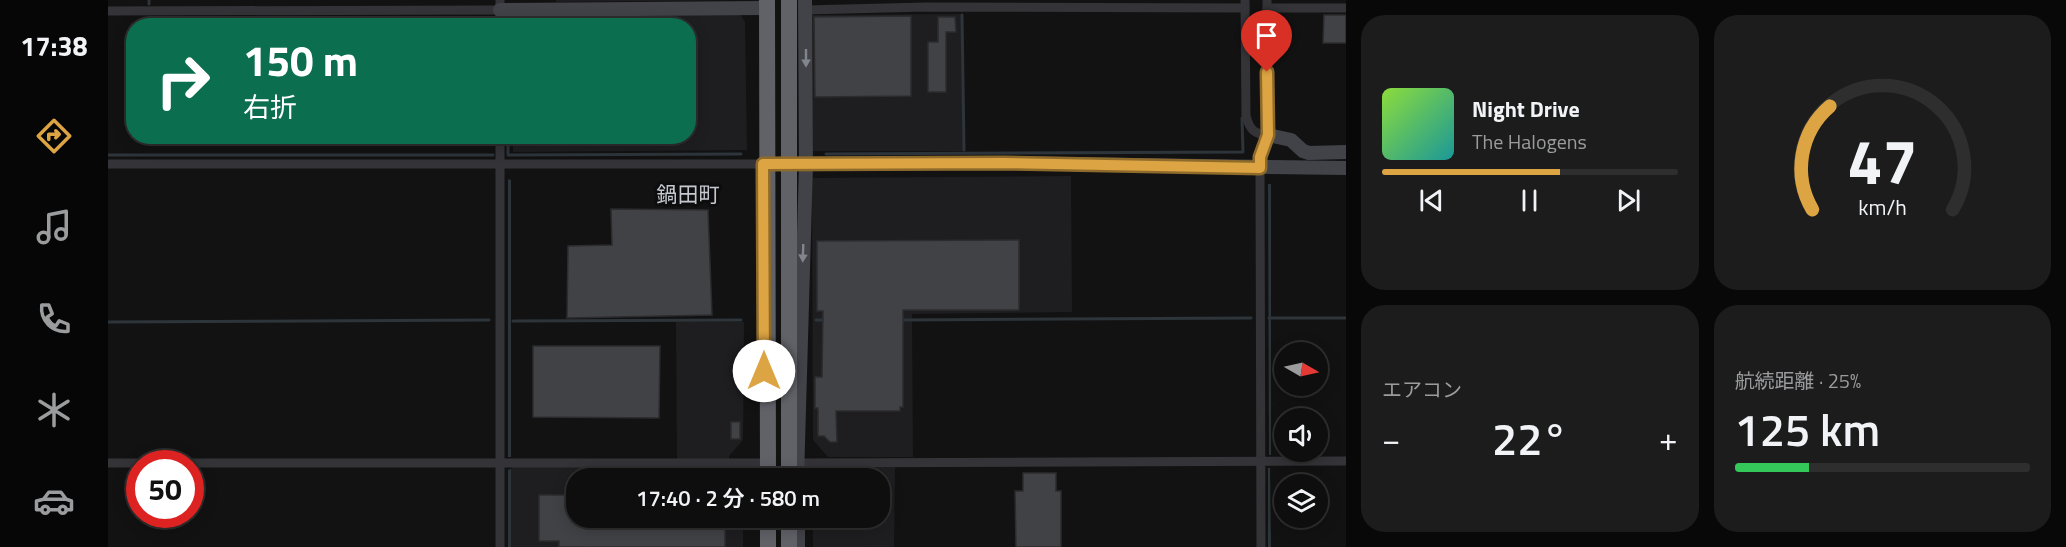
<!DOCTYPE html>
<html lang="ja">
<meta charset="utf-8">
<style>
body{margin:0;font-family:"Titillium Web","Noto Sans JP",sans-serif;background:#1c1c1c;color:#f1f3f6;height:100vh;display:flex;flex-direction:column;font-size:22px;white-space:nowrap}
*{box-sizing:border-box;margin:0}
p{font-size:20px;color:#9b9c9e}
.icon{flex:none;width:33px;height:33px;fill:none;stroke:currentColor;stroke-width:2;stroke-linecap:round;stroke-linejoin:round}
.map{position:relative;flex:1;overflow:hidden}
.details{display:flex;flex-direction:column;gap:15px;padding:15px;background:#080808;width:720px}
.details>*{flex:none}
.top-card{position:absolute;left:18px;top:18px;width:570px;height:126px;border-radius:24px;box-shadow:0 3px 15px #0003,0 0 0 2px #2e2e2e;background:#0b6e4f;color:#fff;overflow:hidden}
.needle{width:39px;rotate:99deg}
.controls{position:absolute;left:1166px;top:342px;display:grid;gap:12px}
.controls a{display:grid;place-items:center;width:54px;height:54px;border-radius:50%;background:#0e0e0e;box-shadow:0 3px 15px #0003,0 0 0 2px #2e2e2e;font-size:30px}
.speed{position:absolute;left:18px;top:450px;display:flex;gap:12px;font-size:30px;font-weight:700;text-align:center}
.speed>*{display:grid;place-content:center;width:78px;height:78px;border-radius:50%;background:#0e0e0e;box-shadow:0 3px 15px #0003,0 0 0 2px #2e2e2e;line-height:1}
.speed .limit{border:9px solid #d22;background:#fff;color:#111}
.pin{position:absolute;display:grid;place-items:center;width:51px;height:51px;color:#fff;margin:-62px -26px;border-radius:50% 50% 50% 0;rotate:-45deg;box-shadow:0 0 6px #0007}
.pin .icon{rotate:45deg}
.me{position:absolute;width:66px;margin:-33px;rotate:0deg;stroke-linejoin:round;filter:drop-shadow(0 0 4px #0008)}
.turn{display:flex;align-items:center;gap:21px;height:126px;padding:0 18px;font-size:27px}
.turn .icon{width:78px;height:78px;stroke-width:2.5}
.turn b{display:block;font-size:42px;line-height:51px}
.big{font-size:45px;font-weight:600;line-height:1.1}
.details .tile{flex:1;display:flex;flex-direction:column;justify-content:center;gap:9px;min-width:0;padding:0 21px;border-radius:24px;background:#1c1c1c}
.details .dial{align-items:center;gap:0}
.dial svg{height:156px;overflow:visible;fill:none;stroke:#2e2e2e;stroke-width:7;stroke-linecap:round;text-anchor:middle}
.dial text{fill:#f1f3f6;stroke:none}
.song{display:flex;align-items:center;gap:18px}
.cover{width:72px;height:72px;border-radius:9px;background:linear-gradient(135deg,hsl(90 70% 55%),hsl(180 70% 35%))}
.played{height:6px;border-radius:3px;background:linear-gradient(90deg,#dca442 60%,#2e2e2e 60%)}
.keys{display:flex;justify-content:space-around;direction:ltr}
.heat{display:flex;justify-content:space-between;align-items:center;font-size:33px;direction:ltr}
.charge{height:9px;border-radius:4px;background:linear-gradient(90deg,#34c759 25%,#2e2e2e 0)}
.details .tiles{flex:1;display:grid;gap:15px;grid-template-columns:repeat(2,1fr)}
.trip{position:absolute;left:458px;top:468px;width:324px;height:60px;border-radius:24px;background:#0e0e0e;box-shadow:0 3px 15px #0003,0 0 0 2px #2e2e2e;font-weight:600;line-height:60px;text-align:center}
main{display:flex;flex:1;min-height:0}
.tabs{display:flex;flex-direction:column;width:108px;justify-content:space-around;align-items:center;background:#060606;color:#9b9c9e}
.tabs .icon{width:42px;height:42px}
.tabs .on{color:#dca442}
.tabs b{font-size:27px;color:#f1f3f6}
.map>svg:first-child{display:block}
</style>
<main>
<nav class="tabs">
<b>17:38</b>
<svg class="icon on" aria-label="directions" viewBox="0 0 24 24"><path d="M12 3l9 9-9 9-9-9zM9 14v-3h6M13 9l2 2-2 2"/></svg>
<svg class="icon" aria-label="music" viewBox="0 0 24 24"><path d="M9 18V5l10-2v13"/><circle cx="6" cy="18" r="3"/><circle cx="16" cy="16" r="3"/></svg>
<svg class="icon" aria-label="phone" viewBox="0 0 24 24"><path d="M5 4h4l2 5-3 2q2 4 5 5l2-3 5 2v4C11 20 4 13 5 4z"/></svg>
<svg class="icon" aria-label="climate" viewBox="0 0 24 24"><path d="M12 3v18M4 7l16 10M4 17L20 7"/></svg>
<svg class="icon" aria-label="car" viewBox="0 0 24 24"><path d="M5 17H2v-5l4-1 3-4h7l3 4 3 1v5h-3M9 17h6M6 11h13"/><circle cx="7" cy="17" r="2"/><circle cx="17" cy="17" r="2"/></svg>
</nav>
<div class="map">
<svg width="1238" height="547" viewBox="0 0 1238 547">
<rect width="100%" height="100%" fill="#121213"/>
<g fill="#1e1e20">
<polygon points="448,0 629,0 448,2"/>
<polygon points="403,14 632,14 637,22 639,150 405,152 405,137 580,136 580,26 403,25"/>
<polygon points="853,14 855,151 705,151 704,15"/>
<polygon points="963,176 964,312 804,314 805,457 720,457 705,440 704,178"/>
<polygon points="568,322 636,322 635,440 621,456 621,459 569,460"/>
<polygon points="406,466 621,468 629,478 468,478 468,518 635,518 635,547 403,547 403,469"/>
<polygon points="787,467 786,547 705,547 705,518 771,518 771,478 712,478 719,470 719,468"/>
</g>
<g fill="#2d353a">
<polygon points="400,179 403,180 403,457 400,457"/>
<polygon points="1160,184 1163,184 1163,455 1161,455"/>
<polygon points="1160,468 1162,468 1163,547 1160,547"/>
<polygon points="403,469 403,547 400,547 400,470"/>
</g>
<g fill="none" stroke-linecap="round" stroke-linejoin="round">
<g stroke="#2d353a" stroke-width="3">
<polyline points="41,0 41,4"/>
<polyline points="854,15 856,150"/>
<polyline points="400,16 400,26"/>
<polyline points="400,136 400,155 633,154"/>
<polyline points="718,154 1135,152 1134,118"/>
<polyline points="0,155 385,155"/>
<polyline points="1161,318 1238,318"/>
<polyline points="708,320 718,320"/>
<polyline points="794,320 1143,318"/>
<polyline points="405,321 633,320"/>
<polyline points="0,322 381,320"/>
</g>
</g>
<g fill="#414246" stroke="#2c2c2f" stroke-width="1.5">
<polygon points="1216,15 1238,15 1238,43 1215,43"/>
<polygon points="803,16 803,96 707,97 706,17"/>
<polygon points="830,17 847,17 848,32 838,32 838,92 820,92 820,42 830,42"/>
<polygon points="550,18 550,26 433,26 433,19"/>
<polygon points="503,209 600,210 604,315 459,318 460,246 504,245"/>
<polygon points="911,240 911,310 795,310 795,407 792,407 792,411 728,411 729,442 722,442 716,436 710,436 710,408 707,408 707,377 714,377 715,311 709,311 709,241"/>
<polygon points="425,346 552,346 551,418 425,417"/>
<rect x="623" y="422" width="9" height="17"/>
<polygon points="915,473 948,473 948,491 953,491 953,547 908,547 907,491 915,491"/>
<polygon points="431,495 468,495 468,518 617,518 617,547 451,547 451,541 431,541"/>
</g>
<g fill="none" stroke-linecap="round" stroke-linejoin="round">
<g stroke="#343438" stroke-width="9">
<polyline points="392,0 392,26"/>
<path d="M1137,0L1138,116C1142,130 1146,134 1160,135L1159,0"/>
<polyline points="1159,8 1238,8"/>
<polyline points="697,10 818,7 1137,8"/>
<polyline points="0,11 392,10"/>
<polyline points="392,136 392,547"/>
<polyline points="0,164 655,164"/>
<polyline points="1152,168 1153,547"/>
<polyline points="0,463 656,463"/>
<polyline points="689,463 1238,461"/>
</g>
<g stroke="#424348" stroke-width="14">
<polyline points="392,10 654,8"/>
<polyline points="655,164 896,163 1238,168"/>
<polyline points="1152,168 1152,157 1160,135 1183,140 1195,151 1201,153 1238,152"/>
<polyline points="689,478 698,165 697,0"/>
<polyline points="690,518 690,547"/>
</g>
<g stroke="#606268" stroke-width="16">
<polyline points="660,518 660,547"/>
<polyline points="681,547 681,518"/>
</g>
<g stroke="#606268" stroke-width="16">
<polyline points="659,0 660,478"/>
<polyline points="681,0 681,478"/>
</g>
</g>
<defs><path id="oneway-solid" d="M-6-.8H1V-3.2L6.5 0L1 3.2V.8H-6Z" transform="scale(1.5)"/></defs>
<g fill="#82858d">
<use href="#oneway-solid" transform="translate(698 58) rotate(90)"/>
<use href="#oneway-solid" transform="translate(695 253) rotate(92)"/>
</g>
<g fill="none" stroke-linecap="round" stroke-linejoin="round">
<defs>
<polyline id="route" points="656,371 655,164 896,163 1152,168 1152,157 1160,135 1159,72"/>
</defs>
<use href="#route" stroke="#8f6b2b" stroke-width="15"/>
<use href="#route" stroke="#dca442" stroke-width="10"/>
</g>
<g text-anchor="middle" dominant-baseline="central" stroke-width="6" stroke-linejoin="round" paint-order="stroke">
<g font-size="21" fill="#c5c8cf" stroke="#0d0d0e">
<text x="580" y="194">鍋田町</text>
</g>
</g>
</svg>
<div class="controls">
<a><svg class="needle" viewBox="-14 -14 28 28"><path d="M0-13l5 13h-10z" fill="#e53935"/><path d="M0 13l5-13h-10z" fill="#9b9c9e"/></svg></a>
<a><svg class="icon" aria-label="sound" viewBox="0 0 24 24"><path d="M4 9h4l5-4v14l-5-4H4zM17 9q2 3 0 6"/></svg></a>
<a><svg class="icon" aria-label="layers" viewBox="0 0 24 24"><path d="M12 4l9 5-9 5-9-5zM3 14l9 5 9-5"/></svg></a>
</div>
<div class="speed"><div class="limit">50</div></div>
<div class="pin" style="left:1159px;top:72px;background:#d93025"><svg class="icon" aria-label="arrive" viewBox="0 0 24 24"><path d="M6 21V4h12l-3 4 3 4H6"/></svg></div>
<svg class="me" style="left:656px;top:371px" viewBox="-20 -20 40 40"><circle r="19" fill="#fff"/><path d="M0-13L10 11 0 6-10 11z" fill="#dca442"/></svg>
<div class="trip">17:40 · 2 分 · 580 m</div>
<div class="top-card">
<div class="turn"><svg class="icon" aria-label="right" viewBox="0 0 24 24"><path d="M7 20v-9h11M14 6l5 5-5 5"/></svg><div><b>150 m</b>右折</div></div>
</div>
</div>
<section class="details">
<div class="tiles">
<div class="tile">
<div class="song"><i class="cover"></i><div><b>Night Drive</b><p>The Halogens</p></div></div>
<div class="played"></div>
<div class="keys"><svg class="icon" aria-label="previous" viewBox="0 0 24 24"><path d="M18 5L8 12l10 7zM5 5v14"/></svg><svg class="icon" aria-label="pause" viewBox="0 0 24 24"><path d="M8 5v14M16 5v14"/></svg><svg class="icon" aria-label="next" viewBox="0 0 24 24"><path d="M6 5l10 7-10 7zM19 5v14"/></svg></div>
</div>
<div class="tile dial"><svg viewBox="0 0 100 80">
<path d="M14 69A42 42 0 1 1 86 69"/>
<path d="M14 69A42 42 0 0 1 23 16" stroke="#dca442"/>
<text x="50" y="56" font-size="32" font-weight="700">47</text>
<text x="50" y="72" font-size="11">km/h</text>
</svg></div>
<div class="tile"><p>エアコン</p>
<div class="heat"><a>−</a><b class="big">22°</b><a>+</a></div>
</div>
<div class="tile"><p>航続距離 · 25%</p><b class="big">125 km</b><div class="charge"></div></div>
</div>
</section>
</main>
